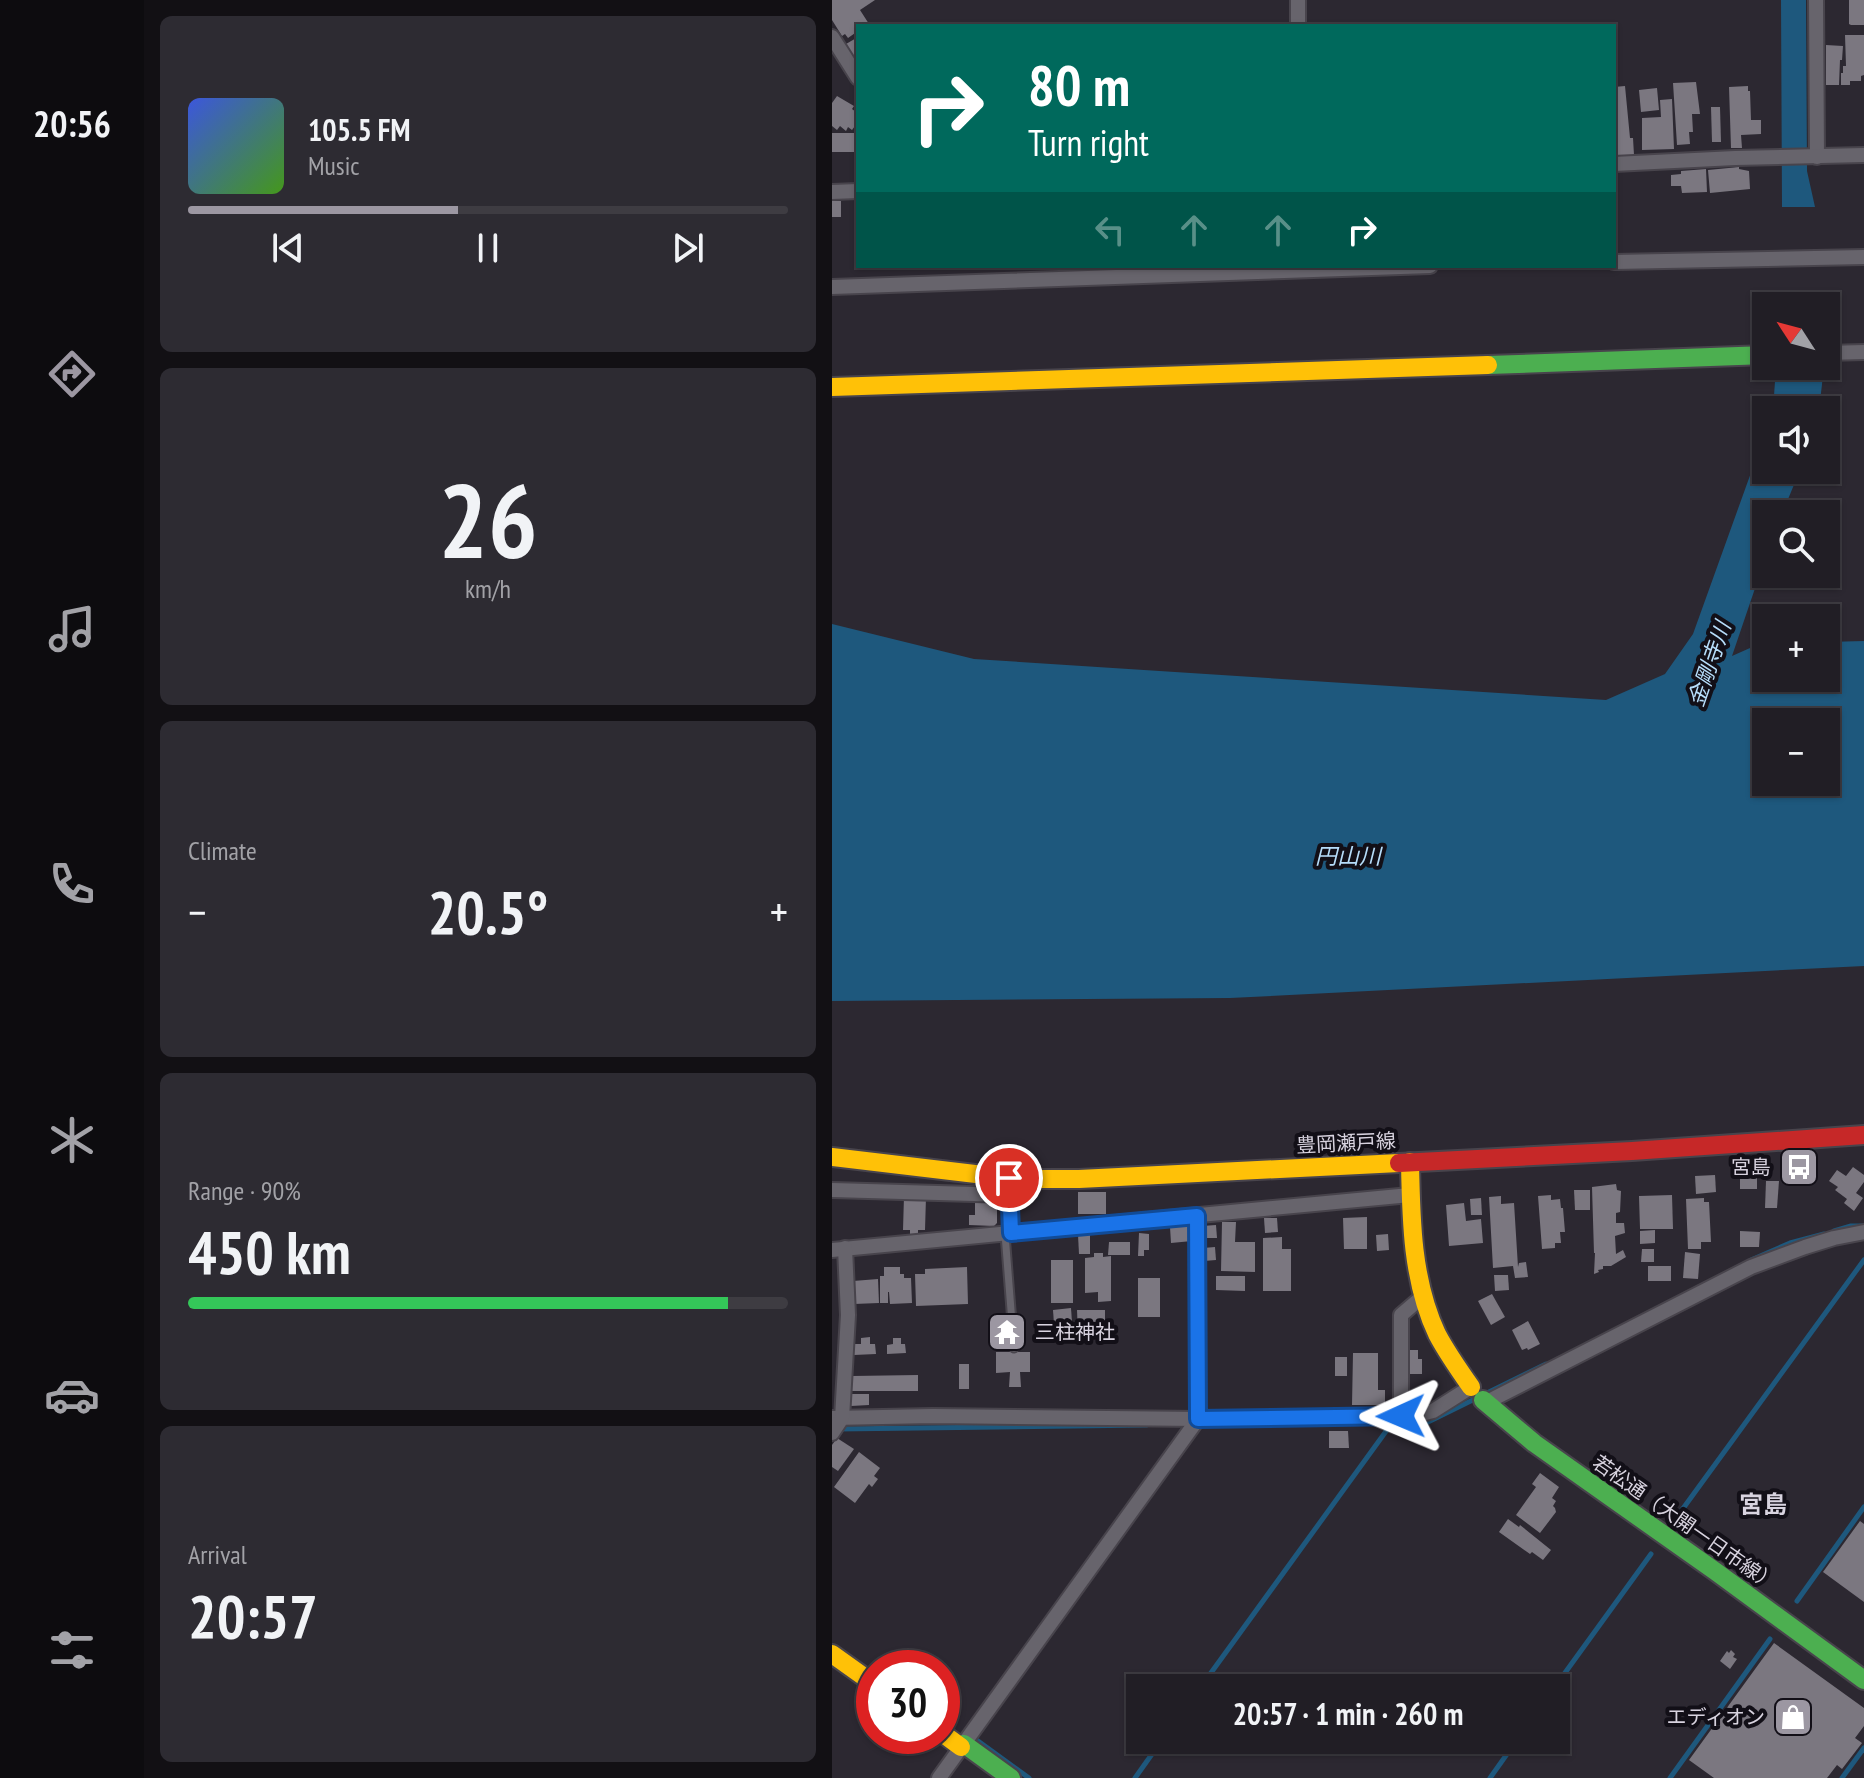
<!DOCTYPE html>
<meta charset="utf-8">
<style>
body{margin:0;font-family:"PT Sans Narrow","Noto Sans JP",sans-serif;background:#2d2b32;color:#f1f3f6;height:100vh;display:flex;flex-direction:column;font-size:30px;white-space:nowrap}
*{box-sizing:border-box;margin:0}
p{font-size:26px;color:#a2a2a7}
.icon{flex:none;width:44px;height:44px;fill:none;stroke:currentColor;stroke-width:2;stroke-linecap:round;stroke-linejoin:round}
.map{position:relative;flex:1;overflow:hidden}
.details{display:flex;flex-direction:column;gap:16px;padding:16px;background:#121014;width:688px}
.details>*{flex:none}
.guide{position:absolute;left:24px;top:24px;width:760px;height:244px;border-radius:0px;box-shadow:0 2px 6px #0004,0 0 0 2px #3e3c42;background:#00695c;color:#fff;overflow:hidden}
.needle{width:52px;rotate:306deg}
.tools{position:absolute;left:920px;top:292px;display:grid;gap:16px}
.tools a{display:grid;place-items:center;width:88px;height:88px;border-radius:0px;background:#211e25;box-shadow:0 2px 6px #0004,0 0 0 2px #3e3c42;font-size:40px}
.speed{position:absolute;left:24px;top:1650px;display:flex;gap:16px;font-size:40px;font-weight:700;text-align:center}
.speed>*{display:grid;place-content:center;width:104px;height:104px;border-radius:50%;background:#211e25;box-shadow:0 2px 6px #0004,0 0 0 2px #3e3c42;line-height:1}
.speed .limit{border:12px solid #d22;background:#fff;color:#111}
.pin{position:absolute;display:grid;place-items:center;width:68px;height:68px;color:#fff;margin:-34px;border:4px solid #fff;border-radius:50%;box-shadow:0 2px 8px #0007}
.me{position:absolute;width:88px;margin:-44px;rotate:269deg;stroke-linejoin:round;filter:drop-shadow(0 0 6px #0008)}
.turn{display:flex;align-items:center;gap:28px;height:168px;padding:0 40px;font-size:36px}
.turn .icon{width:104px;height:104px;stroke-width:2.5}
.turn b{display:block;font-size:56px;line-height:68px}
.lanes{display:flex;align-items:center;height:76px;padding:0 40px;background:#0003;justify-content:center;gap:40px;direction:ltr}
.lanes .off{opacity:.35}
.big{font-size:60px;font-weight:600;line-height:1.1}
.details .widget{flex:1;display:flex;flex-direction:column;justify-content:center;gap:12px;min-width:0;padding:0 28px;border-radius:12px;background:#2d2b32}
.details .dial{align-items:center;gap:0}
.dial b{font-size:104px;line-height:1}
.song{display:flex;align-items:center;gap:24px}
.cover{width:96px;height:96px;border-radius:12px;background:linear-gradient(135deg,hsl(230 70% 55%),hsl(100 70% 35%))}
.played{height:8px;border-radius:4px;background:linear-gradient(90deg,#9c97a2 45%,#3e3c42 45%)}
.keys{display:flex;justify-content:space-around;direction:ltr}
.heat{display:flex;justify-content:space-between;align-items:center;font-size:44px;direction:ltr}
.charge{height:12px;border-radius:6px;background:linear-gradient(90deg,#34c759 90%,#3e3c42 0)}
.trip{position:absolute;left:294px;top:1674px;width:444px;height:80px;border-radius:0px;background:#211e25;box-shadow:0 2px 6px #0004,0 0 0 2px #3e3c42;font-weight:600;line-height:80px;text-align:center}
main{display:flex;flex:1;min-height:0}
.tabs{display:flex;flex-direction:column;width:144px;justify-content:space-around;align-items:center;background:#0d0c0f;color:#a2a2a7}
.tabs .icon{width:56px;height:56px}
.tabs .active{color:#9c97a2}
.tabs b{font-size:36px;color:#f1f3f6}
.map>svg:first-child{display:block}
</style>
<main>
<nav class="tabs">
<b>20:56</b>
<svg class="icon active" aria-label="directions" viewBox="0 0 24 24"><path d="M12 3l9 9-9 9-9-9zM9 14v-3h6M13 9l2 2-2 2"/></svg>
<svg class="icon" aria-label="music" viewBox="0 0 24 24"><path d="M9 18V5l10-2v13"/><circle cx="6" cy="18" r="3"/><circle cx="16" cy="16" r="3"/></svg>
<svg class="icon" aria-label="phone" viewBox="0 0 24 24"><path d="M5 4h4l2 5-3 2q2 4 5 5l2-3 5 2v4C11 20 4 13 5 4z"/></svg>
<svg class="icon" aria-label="climate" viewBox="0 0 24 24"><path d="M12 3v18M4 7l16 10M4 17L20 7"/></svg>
<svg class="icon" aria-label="car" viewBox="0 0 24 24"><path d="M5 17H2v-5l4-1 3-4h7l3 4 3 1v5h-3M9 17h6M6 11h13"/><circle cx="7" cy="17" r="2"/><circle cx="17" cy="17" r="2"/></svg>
<svg class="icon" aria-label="filters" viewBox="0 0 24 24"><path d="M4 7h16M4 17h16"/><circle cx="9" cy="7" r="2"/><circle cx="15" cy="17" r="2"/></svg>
</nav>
<section class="details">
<div class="widget">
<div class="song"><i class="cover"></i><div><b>105.5 FM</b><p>Music</p></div></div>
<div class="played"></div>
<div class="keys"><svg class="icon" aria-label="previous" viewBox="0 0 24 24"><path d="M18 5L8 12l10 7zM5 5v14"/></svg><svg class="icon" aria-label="pause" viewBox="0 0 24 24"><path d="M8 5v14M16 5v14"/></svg><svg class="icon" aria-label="next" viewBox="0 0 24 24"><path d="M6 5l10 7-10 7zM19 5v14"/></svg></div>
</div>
<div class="widget dial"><b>26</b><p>km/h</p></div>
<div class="widget"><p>Climate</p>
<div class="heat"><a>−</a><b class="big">20.5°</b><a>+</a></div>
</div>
<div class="widget"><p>Range · 90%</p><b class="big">450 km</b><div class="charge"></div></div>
<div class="widget"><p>Arrival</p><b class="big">20:57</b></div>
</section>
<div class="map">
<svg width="1032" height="1778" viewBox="0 0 1032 1778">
<rect width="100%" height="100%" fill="#2c2831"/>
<g fill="#1e587d" fill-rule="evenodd">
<polygon points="949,0 974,0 975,171 983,207 950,207"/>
<polygon points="944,367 992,367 987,410 941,410"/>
<path d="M934,431V470H968L950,514H934V556L900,656L927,644H934V678H994V642L1032,641V966L398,998L0,1001V624L142,659L774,700L833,674L861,634ZM934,722H994V782H934Z"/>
</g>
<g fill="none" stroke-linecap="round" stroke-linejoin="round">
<g stroke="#1e587d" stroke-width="5">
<polyline points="1002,1231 1019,1226 1031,1226"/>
<polyline points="919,1260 958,1243 992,1234"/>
<polyline points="577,1423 594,1423 714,1364"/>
<polyline points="5,1429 315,1425"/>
<polyline points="847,1514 1032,1260"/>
<polyline points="965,1601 1032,1507"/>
<polyline points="368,1688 560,1423"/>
<polyline points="722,1688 819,1554"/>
<polyline points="146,1741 197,1778"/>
<polyline points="303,1778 330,1740"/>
<polyline points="658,1778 685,1740"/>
<polyline points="838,1778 938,1639"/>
<polyline points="1010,1778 1032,1748"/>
</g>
</g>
<g fill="#7b7780">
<polygon points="0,0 43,0 28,10 37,24 34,26 26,26 26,31 16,38 13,34 10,36 0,20"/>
<polygon points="1017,0 1032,0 1032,25 1019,25 1017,24"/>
<polygon points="1013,35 1032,35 1032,75 1029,76 1029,81 1018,81 1018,85 1009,85 1009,73 1011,73 1011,66 1014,66"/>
<polygon points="26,37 26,59 24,60 14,44"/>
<polygon points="994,45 1011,46 1010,60 1008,60 1007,85 994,85"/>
<polygon points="864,82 868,114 860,114 861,132 857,132 858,144 845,145 841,83"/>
<polygon points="793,86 798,138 801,138 802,155 782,157 782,87"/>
<polygon points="916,86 916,91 918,91 919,120 929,120 929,134 909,135 910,148 899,148 897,87"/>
<polygon points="825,88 827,110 809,112 807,90"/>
<polygon points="5,96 22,106 20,109 24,112 23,126 20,130 16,127 14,131 8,126 5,130 0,126 0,103"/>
<polygon points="840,99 842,149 810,150 810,118 829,117 828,100"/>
<polygon points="879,107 888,107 889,142 880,142"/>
<rect x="0" y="133" width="25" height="19"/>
<polygon points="907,167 907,169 917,171 918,189 878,193 876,170"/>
<polygon points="874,169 875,192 850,193 849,186 839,186 839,175 849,174 849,171"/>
<rect x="0" y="201" width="9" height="16"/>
<polygon points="1021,1167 1032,1175 1032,1182 1024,1193 1031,1198 1022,1211 1012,1203 1015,1199 1003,1190 1006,1187 997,1181 1005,1170 1014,1176"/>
<rect x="908" y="1173" width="17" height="16"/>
<polygon points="883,1175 884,1192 864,1194 863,1176"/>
<polygon points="934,1181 947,1181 945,1208 933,1208"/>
<polygon points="784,1184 785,1190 789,1191 788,1212 784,1213 784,1223 792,1223 793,1233 783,1236 784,1254 791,1250 794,1257 779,1266 771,1266 771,1269 766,1270 767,1272 762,1274 763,1253 762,1253 760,1187"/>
<polygon points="742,1190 758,1190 758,1210 743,1210"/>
<rect x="246" y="1192" width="28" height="22"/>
<polygon points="719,1195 719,1200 728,1199 729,1208 731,1208 733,1232 728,1232 729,1243 723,1243 723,1248 710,1249 706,1196"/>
<polygon points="840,1195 841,1229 808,1229 807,1196"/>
<polygon points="72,1196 94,1197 93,1230 86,1230 86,1234 78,1234 78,1230 71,1230"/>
<polygon points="669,1196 669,1204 682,1203 686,1267 687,1263 694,1262 696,1277 683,1278 681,1266 661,1268 657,1197"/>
<polygon points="649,1198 650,1215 639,1215 638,1199"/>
<polygon points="872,1198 872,1202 877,1202 879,1242 869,1242 869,1249 856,1249 854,1199"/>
<polygon points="143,1199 165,1200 165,1223 162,1226 137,1225 137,1215 143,1215"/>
<polygon points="632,1203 634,1221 649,1219 651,1243 617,1246 614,1205"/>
<polygon points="535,1217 535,1249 512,1249 511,1218"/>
<polygon points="432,1218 445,1218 446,1232 433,1233"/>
<polygon points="390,1222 404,1222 403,1242 423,1242 423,1272 389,1271"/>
<polygon points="359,1225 360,1241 339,1243 338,1227"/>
<polygon points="384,1225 385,1238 370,1238 370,1226"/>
<polygon points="823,1230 823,1243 808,1244 808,1231"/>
<polygon points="908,1231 928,1232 927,1247 908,1247"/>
<polygon points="307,1233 317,1234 317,1250 312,1250 312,1256 306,1256"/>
<polygon points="556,1234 557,1250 545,1251 544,1235"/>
<polygon points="246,1235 258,1235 258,1254 247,1254"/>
<polygon points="450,1237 450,1249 459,1249 459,1291 431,1291 431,1238"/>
<polygon points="277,1242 298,1242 298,1255 276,1255"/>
<polygon points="383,1247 384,1260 372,1261 371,1248"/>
<polygon points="810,1249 822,1249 822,1262 809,1262"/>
<polygon points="853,1252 868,1254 866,1279 851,1278"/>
<polygon points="262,1253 271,1253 271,1257 279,1256 279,1301 266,1302 266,1292 253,1293 253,1258 262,1257"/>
<rect x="219" y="1260" width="22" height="43"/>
<rect x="816" y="1266" width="23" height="15"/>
<polygon points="52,1267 68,1267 68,1274 72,1274 72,1278 79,1278 80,1303 58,1304 57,1292 56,1292 56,1303 48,1303 48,1276 52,1276"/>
<polygon points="135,1267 136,1304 84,1306 83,1274 93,1274 93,1269"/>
<polygon points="662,1275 676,1275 677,1290 663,1291"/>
<polygon points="384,1276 413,1276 413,1291 384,1290"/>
<rect x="306" y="1278" width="22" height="39"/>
<polygon points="46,1279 47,1303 22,1304 21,1281"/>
<polygon points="660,1294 673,1317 659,1325 646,1301"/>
<polygon points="239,1308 240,1322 222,1324 221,1310"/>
<polygon points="245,1310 273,1310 273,1334 246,1335"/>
<polygon points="696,1321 708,1344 696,1350 695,1348 690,1350 680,1330"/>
<polygon points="38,1337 38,1344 43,1344 44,1354 22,1355 22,1344 29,1344 29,1338"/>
<polygon points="61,1338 69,1338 69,1344 73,1344 74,1353 55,1354 55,1345 61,1344"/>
<polygon points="577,1350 586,1350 586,1359 590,1359 590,1374 577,1374"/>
<polygon points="164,1352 198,1352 198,1372 188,1372 189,1387 177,1387 178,1372 164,1373"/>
<polygon points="521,1353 546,1353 546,1390 553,1390 553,1405 520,1405"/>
<rect x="503" y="1357" width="12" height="19"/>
<rect x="127" y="1364" width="10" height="25"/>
<polygon points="86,1375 86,1391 20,1391 20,1376"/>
<polygon points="19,1394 37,1394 37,1405 19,1406"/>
<polygon points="497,1431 516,1431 517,1448 497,1448"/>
<polygon points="5,1438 22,1449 6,1471 0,1467 0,1445"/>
<polygon points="27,1452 48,1468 42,1476 46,1479 40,1487 37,1484 23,1503 2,1487"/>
<polygon points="708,1473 727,1487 720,1498 724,1501 721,1506 723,1508 724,1512 708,1533 684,1515 704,1487 700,1484"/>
<polygon points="676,1519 687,1527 688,1525 719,1550 711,1560 700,1552 698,1554 667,1532"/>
<polygon points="1028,1521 1032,1524 1032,1602 991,1572"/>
<polygon points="942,1643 1032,1708 1032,1726 1023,1738 1030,1743 1010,1769 1005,1765 995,1778 882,1778 857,1760"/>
<polygon points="899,1650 903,1654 901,1657 905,1659 898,1669 888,1661 895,1651 897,1653"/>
</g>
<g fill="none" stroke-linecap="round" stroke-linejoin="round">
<defs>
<polyline id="lane" points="173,1234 182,1348"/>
<g id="street">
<polyline points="984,0 985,157"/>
<polyline points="466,26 466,0"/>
<polyline points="0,37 26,78"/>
<polyline points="782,164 903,158 1032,155"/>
<polyline points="0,192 26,191"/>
<polyline points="782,262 1032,257"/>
<polyline points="0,287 598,266"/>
<polyline points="994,353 1032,352"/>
<polyline points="177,1186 179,1233"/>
<polyline points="0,1190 177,1195"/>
<polyline points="0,1250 578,1195"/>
<polyline points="653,1403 919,1267 973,1247 1002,1238 1032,1232"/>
<polyline points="569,1416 569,1315 590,1297"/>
<polyline points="0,1418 101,1416 366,1419 582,1416 601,1411 639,1387"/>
<polyline points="0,1433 10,1418 16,1315 13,1248"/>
<polyline points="107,1778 366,1419 365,1216"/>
</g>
<g id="fast">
<polyline points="656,365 934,355"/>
<polyline points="651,1400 702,1443 883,1571 1032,1680"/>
<polyline points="132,1744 179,1778"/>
</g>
<g id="slow">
<polyline points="0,387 656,365"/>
<polyline points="0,1157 186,1179 247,1179 567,1163"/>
<path d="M578,1162C579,1220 580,1281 605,1334C615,1353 627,1370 639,1387"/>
<polyline points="0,1654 42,1684"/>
<polyline points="110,1733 129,1747"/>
</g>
<polyline id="jam" points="567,1163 800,1151 1032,1135"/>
</defs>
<use href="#lane" stroke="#48444c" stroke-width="11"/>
<use href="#street" stroke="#48444c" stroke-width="18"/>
<use href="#fast" stroke="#48444c" stroke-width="22"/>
<use href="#slow" stroke="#48444c" stroke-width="22"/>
<use href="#jam" stroke="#48444c" stroke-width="22"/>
<use href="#lane" stroke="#67646c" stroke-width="7"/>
<use href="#street" stroke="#67646c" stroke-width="14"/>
<use href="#fast" stroke="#4caf50" stroke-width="18"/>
<use href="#slow" stroke="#ffc107" stroke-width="18"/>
<use href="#jam" stroke="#c62828" stroke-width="18"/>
</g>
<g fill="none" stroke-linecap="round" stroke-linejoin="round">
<defs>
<polyline id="route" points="177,1178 179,1233 365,1216 366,1419 569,1416"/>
</defs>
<use href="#route" stroke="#114b97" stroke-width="20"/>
<use href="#route" stroke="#1a73e8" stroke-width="14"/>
</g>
<defs>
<symbol id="bus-square" viewBox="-11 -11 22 22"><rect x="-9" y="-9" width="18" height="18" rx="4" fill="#9c97a2" stroke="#120f17"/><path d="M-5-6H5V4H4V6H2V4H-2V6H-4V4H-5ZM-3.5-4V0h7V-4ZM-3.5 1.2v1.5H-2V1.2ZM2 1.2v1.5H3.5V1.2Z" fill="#fff"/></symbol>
<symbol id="temple-square" viewBox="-11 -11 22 22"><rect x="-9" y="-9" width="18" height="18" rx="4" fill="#9c97a2" stroke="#120f17"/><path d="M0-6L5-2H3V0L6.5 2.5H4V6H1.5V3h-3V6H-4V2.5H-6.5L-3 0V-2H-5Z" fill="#fff"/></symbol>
<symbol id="shop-square" viewBox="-11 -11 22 22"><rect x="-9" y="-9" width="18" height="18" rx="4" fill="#9c97a2" stroke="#120f17"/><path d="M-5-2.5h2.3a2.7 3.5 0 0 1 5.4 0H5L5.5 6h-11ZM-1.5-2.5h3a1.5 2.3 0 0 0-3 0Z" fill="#fff"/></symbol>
</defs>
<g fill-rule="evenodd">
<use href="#bus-square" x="945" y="1145" width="44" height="44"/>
<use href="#temple-square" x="153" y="1310" width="44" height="44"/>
<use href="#shop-square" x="939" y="1695" width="44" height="44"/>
</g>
<g text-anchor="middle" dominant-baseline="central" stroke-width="8" stroke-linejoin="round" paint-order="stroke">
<g font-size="20" fill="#d8d3df" stroke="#120f17">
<text transform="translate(514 1143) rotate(-3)">豊岡瀬戸線</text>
<text transform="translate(853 1523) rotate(35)">若松通（大開一日市線）</text>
</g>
<g font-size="20" fill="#d8d3df" stroke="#120f17" text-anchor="end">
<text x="939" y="1167">宮島</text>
<text x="203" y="1332" text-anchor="start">三柱神社</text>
<text x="933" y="1717">エディオン</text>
</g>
<g font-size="22" font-style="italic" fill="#b6ddfa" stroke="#120f17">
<text transform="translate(877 664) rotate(-71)">金剛寺川</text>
<text x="516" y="856">円山川</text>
</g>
<g font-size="24" font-weight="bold" fill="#d8d3df" stroke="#120f17">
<text x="931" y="1504">宮島</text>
</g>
</g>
</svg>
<div class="tools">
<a><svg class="needle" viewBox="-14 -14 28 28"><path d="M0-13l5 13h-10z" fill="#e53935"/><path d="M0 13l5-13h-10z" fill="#a2a2a7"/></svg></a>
<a><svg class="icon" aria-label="sound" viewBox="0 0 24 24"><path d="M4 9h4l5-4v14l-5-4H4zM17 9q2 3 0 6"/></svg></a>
<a><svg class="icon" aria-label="search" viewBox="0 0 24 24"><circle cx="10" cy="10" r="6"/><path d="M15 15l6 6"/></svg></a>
<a>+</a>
<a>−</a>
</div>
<div class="speed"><div class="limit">30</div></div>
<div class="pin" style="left:177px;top:1178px;background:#d93025"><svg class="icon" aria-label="arrive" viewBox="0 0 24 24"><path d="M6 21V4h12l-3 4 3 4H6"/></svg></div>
<svg class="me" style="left:569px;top:1416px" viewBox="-20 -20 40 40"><path d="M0-17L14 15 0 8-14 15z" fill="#1a73e8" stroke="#fff" stroke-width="4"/></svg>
<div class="trip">20:57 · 1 min · 260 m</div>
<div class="guide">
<div class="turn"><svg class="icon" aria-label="right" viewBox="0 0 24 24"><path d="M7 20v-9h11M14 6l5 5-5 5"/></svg><div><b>80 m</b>Turn right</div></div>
<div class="lanes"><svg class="icon off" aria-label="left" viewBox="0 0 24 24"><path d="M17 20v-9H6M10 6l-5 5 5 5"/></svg><svg class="icon off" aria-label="ahead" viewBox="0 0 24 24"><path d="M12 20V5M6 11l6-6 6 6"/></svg><svg class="icon off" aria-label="ahead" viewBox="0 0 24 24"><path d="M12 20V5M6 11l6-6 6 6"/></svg><svg class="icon" aria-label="right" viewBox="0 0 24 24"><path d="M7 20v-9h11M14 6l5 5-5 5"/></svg></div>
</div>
</div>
</main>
